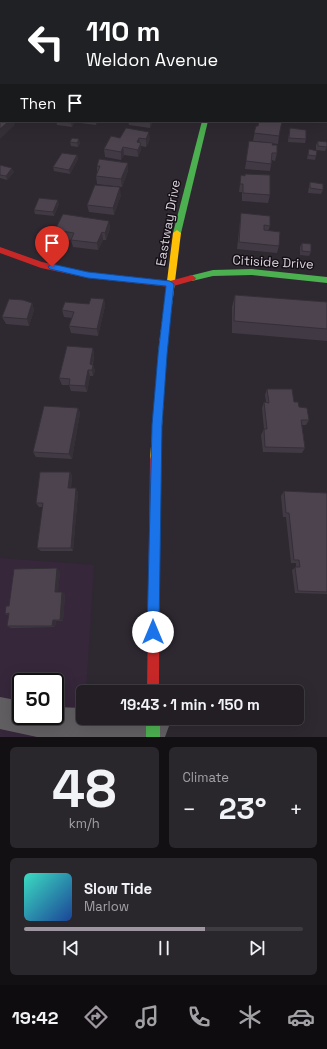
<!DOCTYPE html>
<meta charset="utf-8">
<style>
body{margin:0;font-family:"Space Grotesk",sans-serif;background:#2a272c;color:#f1f3f6;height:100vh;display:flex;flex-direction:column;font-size:15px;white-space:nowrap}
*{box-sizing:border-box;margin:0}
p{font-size:13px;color:#a2a2a6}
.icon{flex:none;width:22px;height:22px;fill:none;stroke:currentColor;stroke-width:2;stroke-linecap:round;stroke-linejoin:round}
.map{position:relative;height:737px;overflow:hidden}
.sheet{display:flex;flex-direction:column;gap:10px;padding:10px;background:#131014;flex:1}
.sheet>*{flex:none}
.top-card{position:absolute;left:0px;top:0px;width:327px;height:122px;box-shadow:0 4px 16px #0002,0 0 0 1px #3f3c41;background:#202124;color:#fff;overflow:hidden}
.speed{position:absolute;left:12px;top:673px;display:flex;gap:8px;font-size:20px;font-weight:700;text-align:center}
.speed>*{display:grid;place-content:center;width:52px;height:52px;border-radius:50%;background:#221e24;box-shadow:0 4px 16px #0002,0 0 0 1px #3f3c41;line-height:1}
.speed .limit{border:2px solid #111;border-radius:6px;background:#fff;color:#111}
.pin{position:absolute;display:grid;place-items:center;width:34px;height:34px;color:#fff;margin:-41px -17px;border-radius:50% 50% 50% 0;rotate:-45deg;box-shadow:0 0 4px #0007}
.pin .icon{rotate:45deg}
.me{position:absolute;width:44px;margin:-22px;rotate:0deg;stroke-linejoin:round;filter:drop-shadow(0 0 3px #0008)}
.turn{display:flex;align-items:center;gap:14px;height:84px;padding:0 20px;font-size:18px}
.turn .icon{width:52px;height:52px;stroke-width:2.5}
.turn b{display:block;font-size:28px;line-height:34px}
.then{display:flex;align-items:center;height:38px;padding:0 20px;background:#0003;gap:8px;font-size:15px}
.big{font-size:30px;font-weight:700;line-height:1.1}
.sheet .card{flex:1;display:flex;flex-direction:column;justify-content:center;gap:6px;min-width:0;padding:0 14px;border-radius:6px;background:#2a272c}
.sheet .dial{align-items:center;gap:0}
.dial b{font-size:52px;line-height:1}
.song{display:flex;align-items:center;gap:12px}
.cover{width:48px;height:48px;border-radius:6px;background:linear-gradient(135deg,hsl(170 70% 55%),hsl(220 70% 35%))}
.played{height:4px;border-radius:2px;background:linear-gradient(90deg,#9e96a0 65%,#3f3c41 65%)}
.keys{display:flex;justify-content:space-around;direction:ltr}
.heat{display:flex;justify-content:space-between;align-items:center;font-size:22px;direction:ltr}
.sheet .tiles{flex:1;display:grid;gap:10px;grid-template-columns:1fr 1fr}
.card:last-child{grid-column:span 2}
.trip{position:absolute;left:76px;top:685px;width:228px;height:40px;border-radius:6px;background:#221e24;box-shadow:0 4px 16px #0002,0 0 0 1px #3f3c41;font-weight:700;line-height:40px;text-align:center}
.dock{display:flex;height:64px;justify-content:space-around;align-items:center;background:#0e0c0e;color:#a2a2a6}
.dock .icon{width:28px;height:28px}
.dock .selected{color:#9e96a0}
.dock b{font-size:18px;color:#f1f3f6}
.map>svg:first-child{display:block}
</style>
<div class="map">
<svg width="327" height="737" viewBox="0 0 327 737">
<rect width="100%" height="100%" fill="#2e2830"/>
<path fill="#36273b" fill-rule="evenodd" d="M0,558L94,565L86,692H83V737H0ZM21,682H55V716H21Z"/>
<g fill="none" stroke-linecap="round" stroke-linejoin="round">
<g fill="#625f63" fill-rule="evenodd">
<rect x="123" y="0" width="6" height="1"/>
<rect x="275" y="0" width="6" height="1"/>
<rect x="326" y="18" width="1" height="5"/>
<rect x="0" y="36" width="1" height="4"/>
</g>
<g fill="#625f63" fill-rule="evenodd">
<rect x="32" y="0" width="12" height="1"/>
<polygon points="0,59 1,59 0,68"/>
<rect x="326" y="106" width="1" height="8"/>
<polygon points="0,697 21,701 21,716 55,716 55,707 83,708 83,718 166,718 169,726 165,737 37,737 0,729"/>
</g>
<g fill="#4caf50" fill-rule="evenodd">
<rect x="230" y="0" width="4" height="1"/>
<rect x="254" y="0" width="4" height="1"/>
<polygon points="202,121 208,121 181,233 177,236 173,233"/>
<polygon points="252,269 327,277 327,283 252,275 213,276 192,281 188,278 189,276 213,270"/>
<rect x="146" y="718" width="14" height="19"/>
</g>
<polygon fill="#ffc107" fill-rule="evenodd" points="177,230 181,233 167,345 160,459 159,462 155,464 151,462 150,459 159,345 173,233"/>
<g fill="#c62828" fill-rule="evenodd">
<polygon points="0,247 42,262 88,272 170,281 192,275 196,278 195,280 170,287 88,278 41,268 0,253"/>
<polygon points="155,454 159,456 160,459 159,692 147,692 150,459 151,456"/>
</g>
</g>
<g fill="#413a44">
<rect x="83" y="0" width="19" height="1"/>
<polygon points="174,0 195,0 194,1 174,1"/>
<polygon points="287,0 311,0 310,1 297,1"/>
<polygon points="56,121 74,121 74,123 72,127 57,125"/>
<polygon points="80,121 97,121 96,125 80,123"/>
<polygon points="128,121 153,121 150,128 129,125"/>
<polygon points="256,126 279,136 278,144 253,141"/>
<polygon points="126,128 150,139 146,147 141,146 141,150 138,157 124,155 121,160 105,157 104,149 120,138"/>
<polygon points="290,128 306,139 305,143 288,142 289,132"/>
<polygon points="249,141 272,145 277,153 275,161 272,160 270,171 245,169"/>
<polygon points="318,141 327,147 325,151 316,150 316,145"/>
<polygon points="70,142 80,143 78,147 71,146"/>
<polygon points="309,149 316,156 315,160 307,159"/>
<polygon points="77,155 78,159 70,174 54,171 53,167"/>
<polygon points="0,165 14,172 7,180 0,178"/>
<polygon points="97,166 128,171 122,187 97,184 96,176 97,172"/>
<polygon points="241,175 270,195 268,203 242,201 242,192 239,192"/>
<polygon points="310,182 323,190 321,194 308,193 309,186"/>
<polygon points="121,195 114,215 89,212 87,205"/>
<polygon points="59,204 54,216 35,214 34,210"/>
<polygon points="241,213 270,226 268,231 279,246 277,253 237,249 240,221"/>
<polygon points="109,221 110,229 106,240 103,240 98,250 73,247 71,240 57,238 55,230"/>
<polygon points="302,243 311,252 309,256 300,255 300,247"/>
<polygon points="235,295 327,302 327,341 232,333 232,307"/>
<polygon points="104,299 105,306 98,336 71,333 69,326 72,318 64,317 62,310 89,304"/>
<polygon points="32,303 34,310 29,326 6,324 2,317"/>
<polygon points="93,348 94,355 93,365 95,371 93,376 90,376 87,392 71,391 69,385 62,385 59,378"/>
<polygon points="267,389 294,402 309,420 306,425 302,425 305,448 302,453 263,452 261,435 264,429 262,408 264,402 266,402 265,395"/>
<polygon points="78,408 80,413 72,459 36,457 33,452"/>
<polygon points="70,472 72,476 71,488 76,488 78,493 73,551 41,551 37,548 43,507 39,507 36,503"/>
<polygon points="284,491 327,493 327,594 295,593 292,570 296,567 296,563 291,563 286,517 283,517 281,496"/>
<polygon points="60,571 58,592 62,592 65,594 63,621 56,621 55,627 11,628 7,626 9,615 5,614 9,606"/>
</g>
<g fill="#352f37">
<rect x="84" y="0" width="11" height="1"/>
<polygon points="140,0 163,0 153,1 141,1"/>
<polygon points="9,121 14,121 15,125 0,139 0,129"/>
<polygon points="72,121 74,121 74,123 72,127 71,123"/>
<polygon points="150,121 153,121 150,128"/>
<polygon points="149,132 150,139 146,147 146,139"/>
<polygon points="139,138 140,146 141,143 141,150 138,157 137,142"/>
<polygon points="79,139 80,143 78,147 77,143"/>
<polygon points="123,147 124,155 121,160 121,152"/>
<polygon points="77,155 78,159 70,174 69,170"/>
<polygon points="128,163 128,171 122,187 121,179"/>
<polygon points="12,168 14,172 7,180 6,176"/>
<polygon points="120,187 121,195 114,215 113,208"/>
<polygon points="58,200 59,204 54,216 53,212"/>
<polygon points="109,221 110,229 106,240 105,233"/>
<polygon points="102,232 103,240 98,250 97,243"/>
<polygon points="104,299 105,306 98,336 97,329"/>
<polygon points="32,303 34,310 29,326 27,319"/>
<polygon points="93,348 94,355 91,371 90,364"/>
<polygon points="93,365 95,371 93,376 92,370"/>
<polygon points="88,370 90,376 87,392 85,386"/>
<polygon points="78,408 80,413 72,459 69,454"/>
<polygon points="70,472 72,476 70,493 68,488"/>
<polygon points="76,488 78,493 73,551 71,548"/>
<polygon points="57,568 60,571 58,594 55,592"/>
<polygon points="62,592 65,594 63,621 60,620"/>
<polygon points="53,620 56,621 55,627 52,626"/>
</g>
<g fill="#4c434f" stroke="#352f37">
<polygon points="0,114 1,115 1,121 9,121 0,129"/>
<polygon points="56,121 72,121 71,123"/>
<polygon points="259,121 282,121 279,136 254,133 256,126 258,126"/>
<polygon points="126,128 149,132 146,139 139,138 137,142 141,143 138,150 123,147 121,152 104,149 111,136 120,138"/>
<polygon points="290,128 306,130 306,139 289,138"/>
<polygon points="72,138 79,139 77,143 70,142"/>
<polygon points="249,141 273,143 272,145 277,145 277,153 272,153 271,164 246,161"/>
<polygon points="318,141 327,142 327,147 318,146"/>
<polygon points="309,149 317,151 316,156 308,155"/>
<polygon points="62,153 77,155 69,170 53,167"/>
<polygon points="99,159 128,163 121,179 96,176 100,166 97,166"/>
<polygon points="0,165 12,168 6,176 0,175"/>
<polygon points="245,174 270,175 270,195 243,193 243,184 240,184 241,175 245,176"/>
<polygon points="310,182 323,184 323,190 310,188"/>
<polygon points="95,185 120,187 113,208 87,205"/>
<polygon points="39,198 58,200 53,212 34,210"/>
<polygon points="241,213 270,216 270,226 264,225 264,230 280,232 279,246 239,242"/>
<polygon points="63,214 109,221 105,233 102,232 97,243 71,240 74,233 55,230"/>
<polygon points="302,243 311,244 311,252 302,251"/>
<polygon points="235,295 327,302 327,329 234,321"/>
<polygon points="91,298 104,299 97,329 69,326 74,312 62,310 65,302 89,304"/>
<polygon points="9,299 23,300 32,303 27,319 2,317"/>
<polygon points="67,346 93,348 90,364 93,365 92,370 88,370 85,386 69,385 70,379 59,378"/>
<polygon points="267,389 292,389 294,402 298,402 299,407 307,408 309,420 301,420 305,448 265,447 264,429 267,429 264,402 269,403"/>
<polygon points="44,406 78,408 69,454 33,452"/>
<polygon points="40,472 70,472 68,488 76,488 71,548 37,548 43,503 36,503"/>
<polygon points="284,491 327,493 327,592 298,591 295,567 300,567 299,560 294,560 289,513 286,513"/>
<polygon points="57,568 55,592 62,592 60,620 53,620 52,626 7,626 9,613 5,614 6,606 9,606 14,569"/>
</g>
<polygon fill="#1a73e8" stroke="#114b97" points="52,264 88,272 170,281 174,284 167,355 162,425 159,632 158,636 153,638 149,636 147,632 152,425 158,355 166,286 88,278 50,269 48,267"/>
<g text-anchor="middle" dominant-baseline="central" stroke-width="3" stroke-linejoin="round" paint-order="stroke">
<g font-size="13" fill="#dad2dd" stroke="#150f16">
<text transform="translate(168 223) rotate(-80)">Eastway Drive</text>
<text transform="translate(273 262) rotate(3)">Citiside Drive</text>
</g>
</g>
</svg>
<div class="speed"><div class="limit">50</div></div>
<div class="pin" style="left:52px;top:267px;background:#d93025"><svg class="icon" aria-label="arrive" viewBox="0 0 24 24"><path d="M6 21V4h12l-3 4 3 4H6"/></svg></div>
<svg class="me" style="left:153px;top:632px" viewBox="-20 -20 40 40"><circle r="19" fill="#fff"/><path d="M0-13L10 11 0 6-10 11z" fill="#1a73e8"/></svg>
<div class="trip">19:43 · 1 min · 150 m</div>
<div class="top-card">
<div class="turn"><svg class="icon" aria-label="left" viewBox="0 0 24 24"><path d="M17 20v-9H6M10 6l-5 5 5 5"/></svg><div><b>110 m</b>Weldon Avenue</div></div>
<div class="then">Then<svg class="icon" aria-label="arrive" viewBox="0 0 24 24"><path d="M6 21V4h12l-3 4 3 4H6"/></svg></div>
</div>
</div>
<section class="sheet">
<div class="tiles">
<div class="card dial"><b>48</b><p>km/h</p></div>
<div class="card"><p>Climate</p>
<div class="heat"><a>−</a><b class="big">23°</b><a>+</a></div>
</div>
<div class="card">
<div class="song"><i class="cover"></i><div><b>Slow Tide</b><p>Marlow</p></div></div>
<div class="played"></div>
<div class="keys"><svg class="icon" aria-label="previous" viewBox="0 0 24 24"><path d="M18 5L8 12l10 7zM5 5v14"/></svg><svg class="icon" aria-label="pause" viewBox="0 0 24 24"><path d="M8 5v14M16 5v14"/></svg><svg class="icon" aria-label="next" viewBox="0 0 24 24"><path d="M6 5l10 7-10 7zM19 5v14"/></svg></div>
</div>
</div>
</section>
<nav class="dock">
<b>19:42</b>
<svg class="icon selected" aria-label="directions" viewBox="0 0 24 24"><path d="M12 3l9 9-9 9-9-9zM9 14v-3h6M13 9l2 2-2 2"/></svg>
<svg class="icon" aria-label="music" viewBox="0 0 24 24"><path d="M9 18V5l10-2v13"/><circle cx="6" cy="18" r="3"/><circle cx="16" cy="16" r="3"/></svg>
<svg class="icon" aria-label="phone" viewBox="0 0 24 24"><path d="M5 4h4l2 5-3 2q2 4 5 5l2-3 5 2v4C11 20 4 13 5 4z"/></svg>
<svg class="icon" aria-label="climate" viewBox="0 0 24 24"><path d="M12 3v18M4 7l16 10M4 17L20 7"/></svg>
<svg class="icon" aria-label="car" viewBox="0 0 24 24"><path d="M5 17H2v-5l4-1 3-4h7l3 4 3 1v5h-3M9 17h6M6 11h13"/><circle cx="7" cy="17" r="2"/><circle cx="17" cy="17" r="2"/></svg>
</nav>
